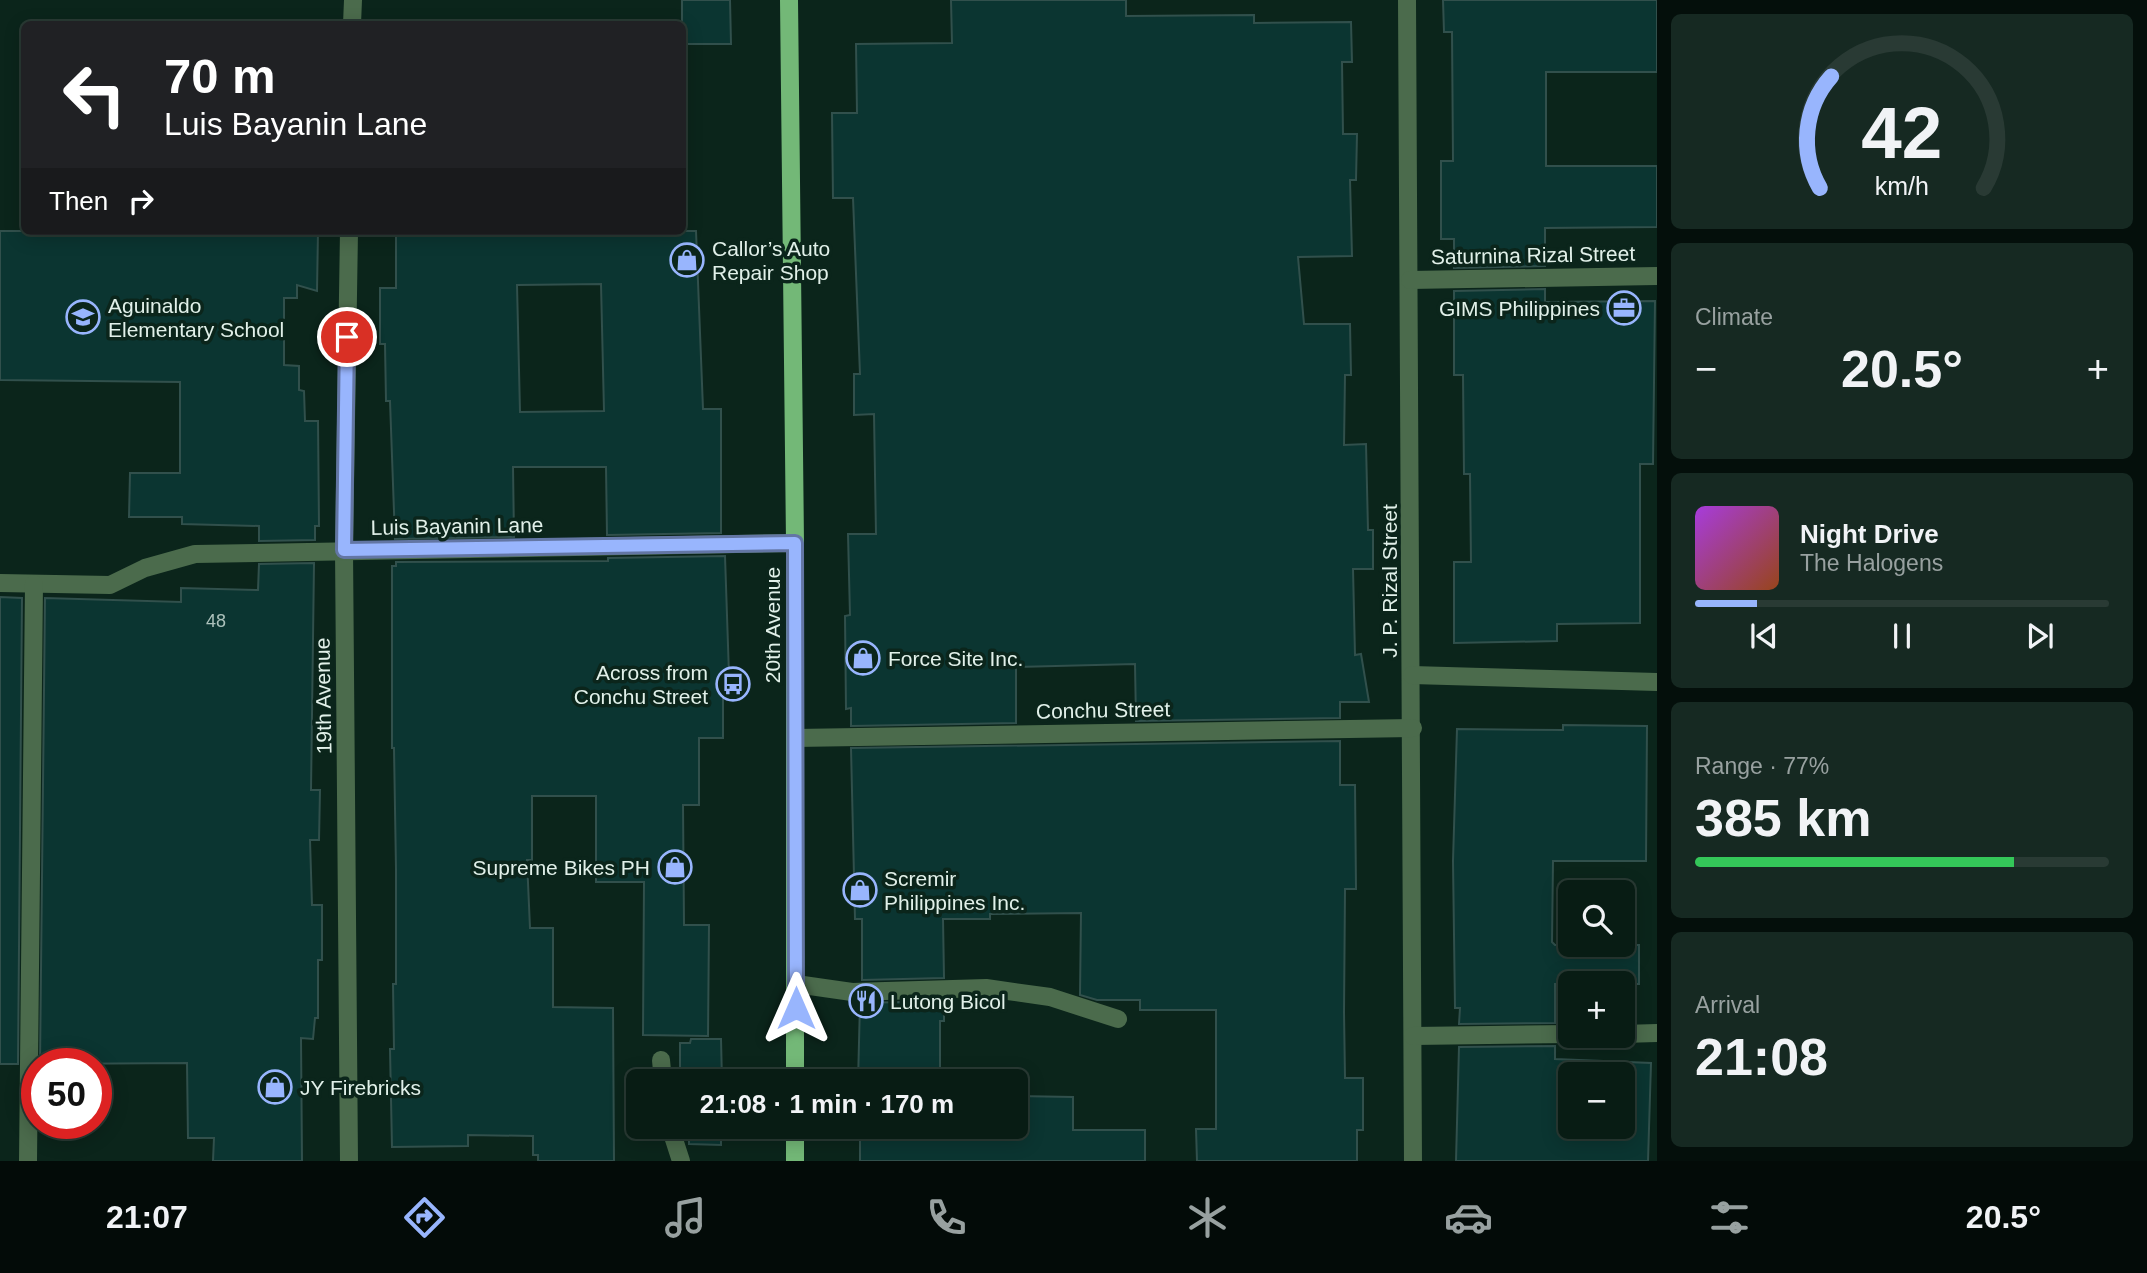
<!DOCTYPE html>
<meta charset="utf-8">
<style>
body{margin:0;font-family:Helvetica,sans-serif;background:#162922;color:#f1f3f6;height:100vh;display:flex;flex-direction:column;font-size:26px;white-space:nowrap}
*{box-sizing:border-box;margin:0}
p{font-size:23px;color:#98a1a0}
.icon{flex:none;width:38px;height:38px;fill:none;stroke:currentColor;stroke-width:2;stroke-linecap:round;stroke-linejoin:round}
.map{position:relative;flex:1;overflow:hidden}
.side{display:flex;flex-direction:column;gap:14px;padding:14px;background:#040f0b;width:490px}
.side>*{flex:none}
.top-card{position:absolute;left:21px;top:21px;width:665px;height:214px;border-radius:10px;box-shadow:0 4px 18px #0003,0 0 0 2px #293a34;background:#202124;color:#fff;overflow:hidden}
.controls{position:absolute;left:1558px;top:880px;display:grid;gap:14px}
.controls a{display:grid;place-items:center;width:77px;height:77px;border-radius:10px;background:#081c14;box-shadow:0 4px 18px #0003,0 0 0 2px #293a34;font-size:35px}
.speed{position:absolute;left:21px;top:1048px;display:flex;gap:14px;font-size:35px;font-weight:700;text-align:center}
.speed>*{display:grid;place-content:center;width:91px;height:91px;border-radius:50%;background:#081c14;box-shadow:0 4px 18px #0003,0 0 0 2px #293a34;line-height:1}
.speed .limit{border:10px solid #d22;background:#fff;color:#111}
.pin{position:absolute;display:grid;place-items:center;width:60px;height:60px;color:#fff;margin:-30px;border:4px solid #fff;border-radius:50%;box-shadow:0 2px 7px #0007}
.me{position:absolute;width:77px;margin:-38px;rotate:0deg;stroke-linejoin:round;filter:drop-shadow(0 0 5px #0008)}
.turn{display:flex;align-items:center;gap:24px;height:147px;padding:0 28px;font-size:32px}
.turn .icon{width:91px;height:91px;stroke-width:2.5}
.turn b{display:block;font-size:49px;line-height:60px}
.then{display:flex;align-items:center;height:66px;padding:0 28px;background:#0003;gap:14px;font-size:26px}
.big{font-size:52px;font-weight:800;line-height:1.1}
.side .card{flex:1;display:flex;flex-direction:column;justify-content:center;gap:10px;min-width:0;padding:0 24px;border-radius:10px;background:#162922}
.side .dial{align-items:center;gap:0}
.dial svg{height:182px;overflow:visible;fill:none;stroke:#293a34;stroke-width:7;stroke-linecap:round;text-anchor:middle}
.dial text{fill:#f1f3f6;stroke:none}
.song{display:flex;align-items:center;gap:21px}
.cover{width:84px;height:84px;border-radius:10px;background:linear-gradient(135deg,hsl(280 70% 55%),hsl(20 70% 35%))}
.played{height:7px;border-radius:4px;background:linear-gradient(90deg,#98b5fd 15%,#293a34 15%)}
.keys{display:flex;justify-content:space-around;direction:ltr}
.heat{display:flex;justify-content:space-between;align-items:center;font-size:38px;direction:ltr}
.charge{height:10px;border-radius:5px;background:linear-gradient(90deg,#34c759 77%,#293a34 0)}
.trip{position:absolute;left:626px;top:1069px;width:402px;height:70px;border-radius:10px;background:#081c14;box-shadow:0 4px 18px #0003,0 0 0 2px #293a34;font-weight:800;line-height:70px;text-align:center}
.menu{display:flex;height:112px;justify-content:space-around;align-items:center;background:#030b08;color:#98a1a0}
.menu .icon{width:49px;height:49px}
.menu .on{color:#98b5fd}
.menu b{font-size:32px;color:#f1f3f6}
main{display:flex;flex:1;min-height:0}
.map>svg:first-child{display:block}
</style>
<main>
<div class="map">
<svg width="1657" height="1161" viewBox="0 0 1657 1161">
<rect width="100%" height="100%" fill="#0b251b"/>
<g fill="#0b3531" stroke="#31504c" stroke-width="2" fill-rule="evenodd">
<polygon points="682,0 730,0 731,44 682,44"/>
<polygon points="951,0 1126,0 1126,16 1254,15 1254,23 1351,22 1352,62 1342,62 1343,134 1357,134 1356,180 1350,180 1352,256 1298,257 1304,324 1350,324 1351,375 1345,375 1344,445 1366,444 1368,530 1373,530 1373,569 1353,569 1355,655 1361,654 1369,702 1340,702 1340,718 1136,721 1135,664 1016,667 1016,723 851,726 851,708 846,709 845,616 850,615 848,534 876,534 874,414 854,415 854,374 860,374 853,198 833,198 832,113 857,113 856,44 952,43"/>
<polygon points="1443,0 1657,0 1657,72 1546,72 1546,166 1657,166 1657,227 1545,228 1545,266 1454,268 1454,239 1441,239 1441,161 1453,161 1452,32 1444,32"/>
<polygon points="0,231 318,231 317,291 297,285 297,298 284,298 284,365 299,366 299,390 304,391 305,421 318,421 319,526 315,526 315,540 259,541 259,526 182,524 182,517 129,517 130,473 180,473 180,382 0,380"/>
<path d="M396,231H696L703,409H721V533L607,535L606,467H513L514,537L395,539L390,401H386L385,344H380V288H396ZM601,284L604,411L520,412L517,285Z"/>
<polygon points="1545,289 1545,302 1655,301 1653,464 1640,464 1640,623 1557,624 1557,641 1454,643 1454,562 1471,562 1470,474 1464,474 1463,375 1454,375 1454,291"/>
<polygon points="725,556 729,675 723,675 723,738 699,738 699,805 683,805 684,925 709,925 708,1036 643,1035 644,882 596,882 596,796 532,796 532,860 527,860 530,928 553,928 553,1007 613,1008 614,1161 538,1161 538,1155 533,1155 533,1136 468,1135 468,1146 392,1147 390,1049 394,1049 393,984 396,984 396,869 394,748 392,748 392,566 396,566 396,562 608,561 608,558"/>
<polygon points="314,563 311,790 320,790 319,840 310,840 312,905 322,905 322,960 318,960 318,1018 315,1018 313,1039 301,1038 302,1161 213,1161 214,1138 188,1138 187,1063 40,1064 45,598 181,602 181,588 258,590 259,564"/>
<polygon points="0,597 22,598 18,1064 0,1064"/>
<polygon points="1563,725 1647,726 1646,861 1553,861 1552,942 1555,945 1639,945 1639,984 1555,984 1555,1023 1459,1024 1460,1008 1455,1008 1453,861 1457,729 1563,730"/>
<polygon points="1340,741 1340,785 1355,785 1356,889 1345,889 1344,1012 1345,1078 1363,1078 1363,1130 1357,1130 1357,1161 1197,1161 1196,1129 1216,1129 1216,1010 1140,1010 1140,1000 1097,1000 1080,995 1081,913 990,914 990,919 943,919 944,978 862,980 862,919 855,919 851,748"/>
<polygon points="944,1001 944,1021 940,1021 940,1082 858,1082 860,1003"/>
<polygon points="691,1039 721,1039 722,1082 680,1082 680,1043 690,1043"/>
<path d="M1555,1046V1059L1651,1063L1648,1161H1456L1459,1047ZM1570,1074H1622V1127H1570Z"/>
<polygon points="1017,1096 1073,1097 1073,1130 1145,1130 1145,1161 860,1161 860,1127 1017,1127"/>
<polygon points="689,1127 721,1127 721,1145 689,1144"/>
</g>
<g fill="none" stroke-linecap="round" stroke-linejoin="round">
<g stroke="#4b6b4c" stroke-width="18">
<polyline points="1407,0 1413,1161"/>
<polyline points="352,24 353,0"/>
<polyline points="349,231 344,550 349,1161"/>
<polyline points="1410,280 1657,276"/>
<polyline points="0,583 110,585 145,568 195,554 795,543"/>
<polyline points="1412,675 1657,682"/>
<polyline points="795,738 1413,728"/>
<polyline points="796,984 852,992 986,988 1050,997 1118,1019"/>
<polyline points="1622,1034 1657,1033"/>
<polyline points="1413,1036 1570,1034"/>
<polyline points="661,1060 663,1082"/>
<polyline points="670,1127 681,1161"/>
<polyline points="28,1161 34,584"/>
</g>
<g stroke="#73b877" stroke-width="18">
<polyline points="789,0 795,543 795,1082"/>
<polyline points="795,1161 795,1127"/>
</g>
</g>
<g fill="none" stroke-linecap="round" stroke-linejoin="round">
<defs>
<polyline id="route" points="347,337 344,550 795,543 796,1008"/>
</defs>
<use href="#route" stroke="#6376a4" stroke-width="18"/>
<use href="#route" stroke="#98b5fd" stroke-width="12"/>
</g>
<defs>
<symbol id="shop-ring" viewBox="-11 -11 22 22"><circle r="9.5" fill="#0b251b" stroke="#98b5fd" stroke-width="1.5"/><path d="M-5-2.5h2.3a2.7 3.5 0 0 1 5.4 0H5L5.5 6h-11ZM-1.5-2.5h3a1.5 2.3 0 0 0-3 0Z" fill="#98b5fd"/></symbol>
<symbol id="office-ring" viewBox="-11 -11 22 22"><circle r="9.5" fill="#0b251b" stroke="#98b5fd" stroke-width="1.5"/><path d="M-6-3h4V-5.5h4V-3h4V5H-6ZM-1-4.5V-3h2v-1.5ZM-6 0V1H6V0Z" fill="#98b5fd"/></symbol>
<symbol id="school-ring" viewBox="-11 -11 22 22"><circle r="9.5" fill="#0b251b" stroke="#98b5fd" stroke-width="1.5"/><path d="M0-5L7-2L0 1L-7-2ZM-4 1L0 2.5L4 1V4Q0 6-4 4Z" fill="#98b5fd"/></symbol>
<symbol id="bus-ring" viewBox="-11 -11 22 22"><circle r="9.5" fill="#0b251b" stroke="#98b5fd" stroke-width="1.5"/><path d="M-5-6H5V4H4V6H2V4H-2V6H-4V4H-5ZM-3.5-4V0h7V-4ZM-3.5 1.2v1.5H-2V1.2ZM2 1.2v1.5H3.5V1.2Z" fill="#98b5fd"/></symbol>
<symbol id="restaurant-ring" viewBox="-11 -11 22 22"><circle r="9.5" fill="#0b251b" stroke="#98b5fd" stroke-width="1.5"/><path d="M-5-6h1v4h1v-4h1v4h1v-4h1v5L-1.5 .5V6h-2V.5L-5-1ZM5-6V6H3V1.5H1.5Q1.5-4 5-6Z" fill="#98b5fd"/></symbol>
</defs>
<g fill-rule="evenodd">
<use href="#shop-ring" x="668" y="241" width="38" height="38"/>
<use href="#office-ring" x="1605" y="289" width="38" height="38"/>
<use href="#school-ring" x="64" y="298" width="38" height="38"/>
<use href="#shop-ring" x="844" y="639" width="38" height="38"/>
<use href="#bus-ring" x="714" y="665" width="38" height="38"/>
<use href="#shop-ring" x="656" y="848" width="38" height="38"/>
<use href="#shop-ring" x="841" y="871" width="38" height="38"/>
<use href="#restaurant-ring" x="847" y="982" width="38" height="38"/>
<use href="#shop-ring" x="256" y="1068" width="38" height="38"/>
</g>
<g text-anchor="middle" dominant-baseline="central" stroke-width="7" stroke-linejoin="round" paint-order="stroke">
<g font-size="18" fill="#acc1bb">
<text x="216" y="621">48</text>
</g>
<g font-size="21" fill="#e1f0e9" stroke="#0b251b" text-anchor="start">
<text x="712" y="248">Callor’s Auto<tspan x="712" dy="24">Repair Shop</tspan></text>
<text x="108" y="305">Aguinaldo<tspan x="108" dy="24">Elementary School</tspan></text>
<text x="1600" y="308" text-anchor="end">GIMS Philippines</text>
<text x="888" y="658">Force Site Inc.</text>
<text x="708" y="672" text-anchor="end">Across from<tspan x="708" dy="24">Conchu Street</tspan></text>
<text x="650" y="867" text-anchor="end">Supreme Bikes PH</text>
<text x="884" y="878">Scremir<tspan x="884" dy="24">Philippines Inc.</tspan></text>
<text x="890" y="1001">Lutong Bicol</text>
<text x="300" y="1087">JY Firebricks</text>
</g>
<g font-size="21" fill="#e1f0e9" stroke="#0b251b">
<text transform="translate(1533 255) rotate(-1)">Saturnina Rizal Street</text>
<text transform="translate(457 526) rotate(-1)">Luis Bayanin Lane</text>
<text transform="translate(1389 581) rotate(-90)">J. P. Rizal Street</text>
<text transform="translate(772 625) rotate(-90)">20th Avenue</text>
<text transform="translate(323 696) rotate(-91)">19th Avenue</text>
<text transform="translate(1103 710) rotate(-1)">Conchu Street</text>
</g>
</g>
</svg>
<div class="controls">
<a><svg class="icon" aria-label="search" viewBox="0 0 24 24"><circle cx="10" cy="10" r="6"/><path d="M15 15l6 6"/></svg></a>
<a>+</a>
<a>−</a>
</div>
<div class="speed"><div class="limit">50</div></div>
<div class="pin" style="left:347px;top:337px;background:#d93025"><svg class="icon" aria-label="arrive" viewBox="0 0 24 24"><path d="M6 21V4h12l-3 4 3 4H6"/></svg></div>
<svg class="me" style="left:796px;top:1008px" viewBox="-20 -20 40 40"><path d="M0-17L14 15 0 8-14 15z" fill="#98b5fd" stroke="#fff" stroke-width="4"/></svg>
<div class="trip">21:08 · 1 min · 170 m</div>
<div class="top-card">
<div class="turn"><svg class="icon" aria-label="left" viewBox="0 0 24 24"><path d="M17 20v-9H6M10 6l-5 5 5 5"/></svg><div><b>70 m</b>Luis Bayanin Lane</div></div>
<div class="then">Then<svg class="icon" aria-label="right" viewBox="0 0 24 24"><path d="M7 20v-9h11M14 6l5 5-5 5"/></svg></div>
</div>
</div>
<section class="side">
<div class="card dial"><svg viewBox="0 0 100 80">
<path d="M14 69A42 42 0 1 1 86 69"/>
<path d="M14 69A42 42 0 0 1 19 20" stroke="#98b5fd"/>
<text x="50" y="56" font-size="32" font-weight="700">42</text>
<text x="50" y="72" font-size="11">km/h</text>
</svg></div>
<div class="card"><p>Climate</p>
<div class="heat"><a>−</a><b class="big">20.5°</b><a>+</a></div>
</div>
<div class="card">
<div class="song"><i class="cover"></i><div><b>Night Drive</b><p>The Halogens</p></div></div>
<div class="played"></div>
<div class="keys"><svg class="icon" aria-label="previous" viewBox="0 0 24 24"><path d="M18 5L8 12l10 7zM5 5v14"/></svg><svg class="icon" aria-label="pause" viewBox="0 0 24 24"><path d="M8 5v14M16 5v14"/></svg><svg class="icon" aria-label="next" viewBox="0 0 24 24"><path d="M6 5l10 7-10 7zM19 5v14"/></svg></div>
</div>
<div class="card"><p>Range · 77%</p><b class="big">385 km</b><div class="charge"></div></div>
<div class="card"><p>Arrival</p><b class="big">21:08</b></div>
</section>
</main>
<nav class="menu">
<b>21:07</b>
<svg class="icon on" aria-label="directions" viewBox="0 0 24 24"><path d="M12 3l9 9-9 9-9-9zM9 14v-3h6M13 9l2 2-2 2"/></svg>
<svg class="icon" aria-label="music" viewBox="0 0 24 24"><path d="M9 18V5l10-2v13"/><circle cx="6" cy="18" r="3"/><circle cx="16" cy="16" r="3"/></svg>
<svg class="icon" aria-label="phone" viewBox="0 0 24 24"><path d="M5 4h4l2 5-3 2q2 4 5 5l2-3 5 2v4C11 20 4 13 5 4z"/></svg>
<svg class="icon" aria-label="climate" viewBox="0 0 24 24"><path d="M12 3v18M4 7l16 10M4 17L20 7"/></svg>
<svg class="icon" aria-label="car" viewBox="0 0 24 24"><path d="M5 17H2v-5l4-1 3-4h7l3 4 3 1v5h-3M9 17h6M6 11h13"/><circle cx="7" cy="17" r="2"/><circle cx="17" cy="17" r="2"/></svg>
<svg class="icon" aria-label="filters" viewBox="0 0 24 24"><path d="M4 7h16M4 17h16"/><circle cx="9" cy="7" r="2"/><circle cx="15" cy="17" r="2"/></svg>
<b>20.5°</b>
</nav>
